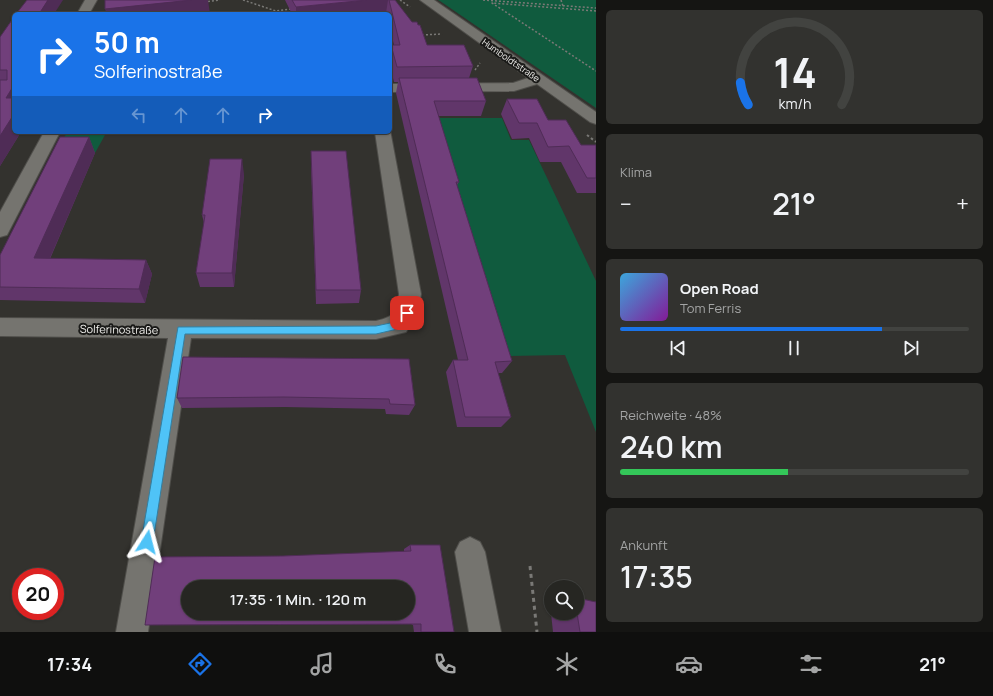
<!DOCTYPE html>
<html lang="de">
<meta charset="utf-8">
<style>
body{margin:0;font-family:Manrope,sans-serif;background:#32322f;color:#f1f3f6;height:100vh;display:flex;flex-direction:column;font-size:15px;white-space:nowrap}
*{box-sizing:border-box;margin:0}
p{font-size:13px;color:#a4a5a5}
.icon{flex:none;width:22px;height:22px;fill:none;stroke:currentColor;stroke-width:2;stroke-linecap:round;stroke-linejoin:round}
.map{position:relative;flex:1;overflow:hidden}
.drawer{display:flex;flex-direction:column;gap:10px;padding:10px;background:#151513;width:397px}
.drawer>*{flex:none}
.top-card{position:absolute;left:12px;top:12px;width:380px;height:122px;border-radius:6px;box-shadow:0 1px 3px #0004,0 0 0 1px #424340;background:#1a73e8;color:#fff;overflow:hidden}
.buttons{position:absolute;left:544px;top:580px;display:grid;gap:8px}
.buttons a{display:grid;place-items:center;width:40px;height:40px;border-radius:50%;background:#262622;box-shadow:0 1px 3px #0004,0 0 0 1px #424340;font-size:20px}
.speed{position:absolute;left:12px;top:568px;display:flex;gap:8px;font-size:20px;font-weight:700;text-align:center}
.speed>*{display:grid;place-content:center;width:52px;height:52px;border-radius:50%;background:#262622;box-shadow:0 1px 3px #0004,0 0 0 1px #424340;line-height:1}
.speed .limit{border:6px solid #d22;background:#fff;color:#111}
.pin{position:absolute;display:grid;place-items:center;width:34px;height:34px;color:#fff;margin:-17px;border-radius:8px;box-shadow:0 2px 6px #0006}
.me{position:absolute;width:44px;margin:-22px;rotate:9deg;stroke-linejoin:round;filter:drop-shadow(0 0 3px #0008)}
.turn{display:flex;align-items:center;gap:14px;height:84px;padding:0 16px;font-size:18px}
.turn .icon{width:52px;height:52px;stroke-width:2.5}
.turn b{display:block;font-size:28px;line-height:34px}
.lanes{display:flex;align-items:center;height:38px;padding:0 16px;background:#0003;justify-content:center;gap:20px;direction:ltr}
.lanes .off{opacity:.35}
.big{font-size:30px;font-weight:600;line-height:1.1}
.drawer .card{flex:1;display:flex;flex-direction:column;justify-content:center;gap:6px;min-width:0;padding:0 14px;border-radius:6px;background:#32322f}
.drawer .dial{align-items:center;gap:0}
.dial svg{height:104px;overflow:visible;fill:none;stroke:#424340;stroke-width:7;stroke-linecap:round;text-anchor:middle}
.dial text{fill:#f1f3f6;stroke:none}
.song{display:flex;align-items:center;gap:12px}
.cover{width:48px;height:48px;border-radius:6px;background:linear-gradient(135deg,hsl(200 70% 55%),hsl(290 70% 35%))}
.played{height:4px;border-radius:2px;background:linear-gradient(90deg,#1a73e8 75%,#424340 75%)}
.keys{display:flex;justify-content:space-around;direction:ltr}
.heat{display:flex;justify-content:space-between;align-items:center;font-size:22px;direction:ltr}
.charge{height:6px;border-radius:3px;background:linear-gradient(90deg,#34c759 48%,#424340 0)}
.trip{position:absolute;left:181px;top:580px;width:234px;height:40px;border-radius:20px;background:#262622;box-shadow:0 1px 3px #0004,0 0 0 1px #424340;font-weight:600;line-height:40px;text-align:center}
.tab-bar{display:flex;height:64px;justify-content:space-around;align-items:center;background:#0f0f0e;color:#a4a5a5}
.tab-bar .icon{width:28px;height:28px}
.tab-bar .on{color:#1a73e8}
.tab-bar b{font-size:18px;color:#f1f3f6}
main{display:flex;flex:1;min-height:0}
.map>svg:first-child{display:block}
</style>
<main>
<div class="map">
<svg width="596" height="632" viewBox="0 0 596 632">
<rect width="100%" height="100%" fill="#33322e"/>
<g fill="#105b3e">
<polygon points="438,0 596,0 596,108 440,1"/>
<polygon points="432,118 502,118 511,140 529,140 596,281 596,432 565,355 503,356"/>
<polygon points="67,132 92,132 91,135 105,135 95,153 50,166"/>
</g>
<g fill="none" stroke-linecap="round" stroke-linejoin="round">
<defs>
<g id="minor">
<polygon points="85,0 97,0 89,14 77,14"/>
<polygon points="420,0 434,0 596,112 596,124 590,122 537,84 514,91 390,92 390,84 513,83 528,78"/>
<path d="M390,130L421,294L418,313L406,332L376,339L191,338L148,632H116L168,338L0,336V318L376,321C396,316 396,313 399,294L375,132H390Z"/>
<polygon points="44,132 60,132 7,235 0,237 0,212"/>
<polygon points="470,537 480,542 485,552 501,632 469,632 455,552 460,542"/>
</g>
</defs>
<use href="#minor" stroke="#4f4e4a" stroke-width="2"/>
<g stroke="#7a7976" stroke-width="1.5" stroke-dasharray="2 2" stroke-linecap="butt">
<polyline points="243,0 276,11 292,9"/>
<polyline points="400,0 410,7"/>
<polyline points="483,0 596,8"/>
<polyline points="561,0 563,6"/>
<polyline points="204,2 220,0"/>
<polyline points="596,11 492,3 596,71"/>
<polyline points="422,35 442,34"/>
<polyline points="392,47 390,35 395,35"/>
<polyline points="475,70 480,63"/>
</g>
<polyline stroke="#7a7976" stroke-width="2" stroke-dasharray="2.5 2.5" stroke-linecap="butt" points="587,135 596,142"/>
<polyline stroke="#7a7976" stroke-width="3" stroke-dasharray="4 4" stroke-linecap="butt" points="530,566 537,632"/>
<use href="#minor" fill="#75746f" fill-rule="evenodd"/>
</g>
<g fill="#61366a">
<polygon points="285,0 395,0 427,45 473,66 469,78 486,101 481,116 438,116 459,182 457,185 512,361 502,373 498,373 511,417 501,427 457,427 446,372 453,360 458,360 396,93 398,82 394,82 390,66 390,53 391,45 394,45 390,29 390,14 386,14 386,13 376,14 292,14"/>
<polygon points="0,37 21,132 0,166"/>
<polygon points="507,99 548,120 581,145 596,145 596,193 577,193 561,162 540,162 529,138 512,139 501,114"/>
<polygon points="90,132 118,132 117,135 91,135"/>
<polygon points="330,132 360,132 359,135 330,135"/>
<polygon points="89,137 95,153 50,259 146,260 152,274 145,303 0,300 0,255"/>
<polygon points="311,151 361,290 359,303 316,304 311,166"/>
<polygon points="244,174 234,287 200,287 196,273 204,223 202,215"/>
<polygon points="409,359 415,405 409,415 386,414 385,409 285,407 182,408 177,398"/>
<polygon points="410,545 454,632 414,632 413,625 283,556 404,552 404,549"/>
<polygon points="550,600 551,600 551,612"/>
<polygon points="551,613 577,613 596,632 553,632"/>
</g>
<g fill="#4f2c56">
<polygon points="48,0 63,0 54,14 39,14"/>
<polygon points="192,0 208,0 210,14 107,14 105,9"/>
<polygon points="367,0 388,0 386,13 376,14 296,14 296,7"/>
<polygon points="14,85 14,112 6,98"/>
<polygon points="14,114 14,132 21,132 0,166 0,136"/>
<polygon points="89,137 95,153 44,272 34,258"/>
<polygon points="242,159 244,174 234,287 232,273"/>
<polygon points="146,260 152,274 145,303 139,289"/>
</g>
<g fill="#713f7b" stroke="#4f2c56" fill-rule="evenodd">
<polygon points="27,0 48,0 39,14 16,14"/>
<polygon points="105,0 192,0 105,9"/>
<polygon points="292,0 367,0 296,7"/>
<polygon points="389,0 395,0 412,22 417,22 418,25 420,25 427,45 464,45 473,66 397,67 391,45 400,45"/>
<polygon points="14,17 14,85 6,98 14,98 14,114 0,136 0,80 7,80 7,70 0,70 0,37"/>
<polygon points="399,78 477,78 486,101 434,101 459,182 456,182 512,361 495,362 511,417 465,417 453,360 468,360"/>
<polygon points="507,99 537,99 548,120 566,120 581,145 596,145 596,178 587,178 569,146 548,147 537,123 519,123"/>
<polygon points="60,137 89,137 34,258 146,260 139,289 0,287 0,255"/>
<polygon points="311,151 346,151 361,290 316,290"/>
<polygon points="210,159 242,159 232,273 196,273 205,215 202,215"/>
<polygon points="183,357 409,359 415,405 390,404 389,399 284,397 177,398"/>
<path d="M410,545H440L454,632H421V624L145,625L155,557L283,556L411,551ZM188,587H408V613H188Z"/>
<polygon points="577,598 596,602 596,632 580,632 577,613"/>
</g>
<polygon fill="#4fc3f7" stroke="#337fa1" points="407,309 411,313 402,328 376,334 185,334 153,542 151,546 147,548 143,546 141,542 178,327 376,326 395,322 404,310"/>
<g text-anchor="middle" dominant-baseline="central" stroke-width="4" stroke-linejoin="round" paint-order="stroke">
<g font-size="9" fill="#f3f2ef" stroke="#1a1a18">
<text transform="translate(511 60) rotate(35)">Humboldtstraße</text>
</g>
<g font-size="11" fill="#f3f2ef" stroke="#1a1a18">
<text transform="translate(119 329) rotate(1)">Solferinostraße</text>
</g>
</g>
</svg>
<div class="buttons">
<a><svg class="icon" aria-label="search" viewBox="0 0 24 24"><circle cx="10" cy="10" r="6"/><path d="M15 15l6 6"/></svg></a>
</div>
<div class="speed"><div class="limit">20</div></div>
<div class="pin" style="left:407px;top:313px;background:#d93025"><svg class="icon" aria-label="arrive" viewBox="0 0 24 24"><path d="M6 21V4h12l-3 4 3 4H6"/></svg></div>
<svg class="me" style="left:147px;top:542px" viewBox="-20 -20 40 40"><path d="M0-17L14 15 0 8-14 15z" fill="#4fc3f7" stroke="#fff" stroke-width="4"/></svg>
<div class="trip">17:35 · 1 Min. · 120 m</div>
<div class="top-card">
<div class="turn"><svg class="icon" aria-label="right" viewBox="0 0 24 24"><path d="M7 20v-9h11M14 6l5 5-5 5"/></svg><div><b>50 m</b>Solferinostraße</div></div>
<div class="lanes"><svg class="icon off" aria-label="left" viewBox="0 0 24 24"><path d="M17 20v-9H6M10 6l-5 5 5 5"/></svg><svg class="icon off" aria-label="ahead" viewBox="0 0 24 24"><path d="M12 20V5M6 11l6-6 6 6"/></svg><svg class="icon off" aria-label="ahead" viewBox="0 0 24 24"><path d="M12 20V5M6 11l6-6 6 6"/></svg><svg class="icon" aria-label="right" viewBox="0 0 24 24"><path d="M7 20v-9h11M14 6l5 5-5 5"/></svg></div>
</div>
</div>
<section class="drawer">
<div class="card dial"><svg viewBox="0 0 100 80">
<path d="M14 69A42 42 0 1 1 86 69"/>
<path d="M14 69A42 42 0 0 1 8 52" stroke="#1a73e8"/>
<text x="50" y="56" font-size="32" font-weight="700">14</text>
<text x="50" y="72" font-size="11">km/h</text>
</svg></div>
<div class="card"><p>Klima</p>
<div class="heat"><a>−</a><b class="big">21°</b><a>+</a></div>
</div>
<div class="card">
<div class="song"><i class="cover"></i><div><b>Open Road</b><p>Tom Ferris</p></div></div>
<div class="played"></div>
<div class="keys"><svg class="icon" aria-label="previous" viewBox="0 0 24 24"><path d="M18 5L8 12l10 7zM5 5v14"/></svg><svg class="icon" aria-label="pause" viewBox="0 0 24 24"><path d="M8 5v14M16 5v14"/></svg><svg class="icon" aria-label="next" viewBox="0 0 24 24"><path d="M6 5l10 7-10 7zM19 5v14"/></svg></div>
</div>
<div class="card"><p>Reichweite · 48%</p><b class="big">240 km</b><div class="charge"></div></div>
<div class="card"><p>Ankunft</p><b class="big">17:35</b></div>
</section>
</main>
<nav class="tab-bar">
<b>17:34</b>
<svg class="icon on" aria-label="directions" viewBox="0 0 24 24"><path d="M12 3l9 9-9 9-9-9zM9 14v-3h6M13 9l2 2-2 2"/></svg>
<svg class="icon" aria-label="music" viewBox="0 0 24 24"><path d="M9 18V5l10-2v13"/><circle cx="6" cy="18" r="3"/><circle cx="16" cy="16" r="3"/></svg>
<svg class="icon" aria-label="phone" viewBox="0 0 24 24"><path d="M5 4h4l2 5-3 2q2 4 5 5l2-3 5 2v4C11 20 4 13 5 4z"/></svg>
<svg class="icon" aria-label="climate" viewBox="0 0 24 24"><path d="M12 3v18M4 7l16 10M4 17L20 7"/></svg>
<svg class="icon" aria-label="car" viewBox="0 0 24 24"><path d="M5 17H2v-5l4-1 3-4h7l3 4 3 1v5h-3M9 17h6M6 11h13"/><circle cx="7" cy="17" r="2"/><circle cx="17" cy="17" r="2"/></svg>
<svg class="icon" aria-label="filters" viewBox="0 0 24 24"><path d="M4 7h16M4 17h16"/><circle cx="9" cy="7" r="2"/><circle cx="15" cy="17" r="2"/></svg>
<b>21°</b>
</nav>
